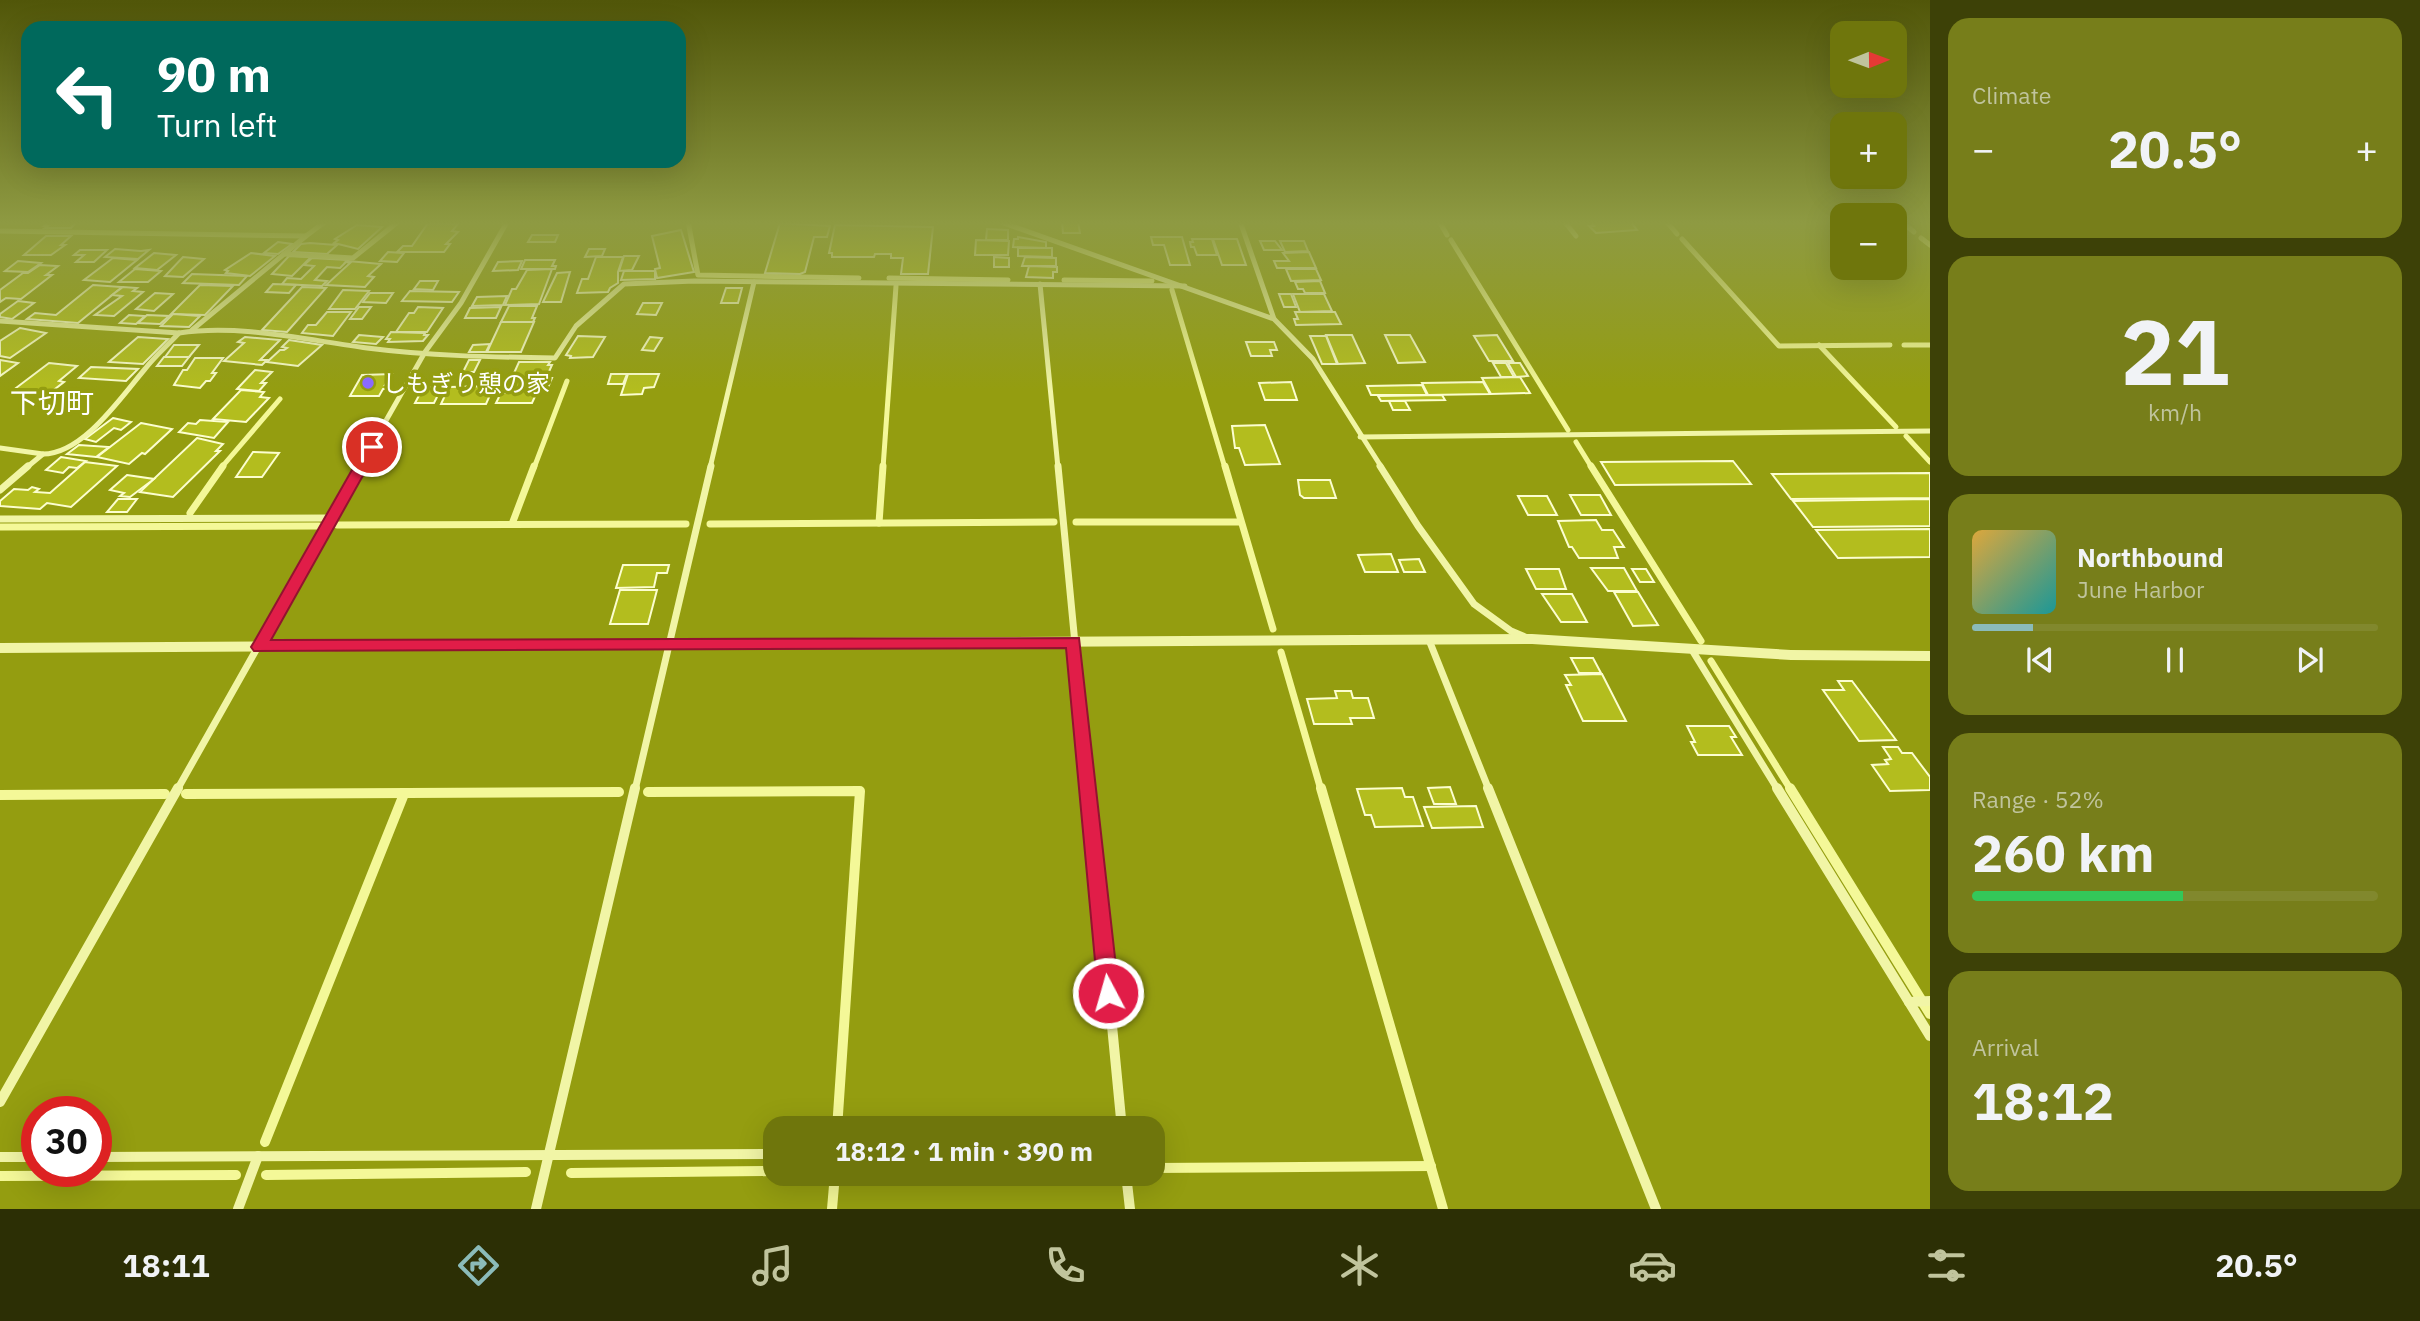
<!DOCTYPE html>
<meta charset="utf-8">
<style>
body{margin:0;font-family:"IBM Plex Sans","Noto Sans JP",sans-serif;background:#777e1a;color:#f1f3f6;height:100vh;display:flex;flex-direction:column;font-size:26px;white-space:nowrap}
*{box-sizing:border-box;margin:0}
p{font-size:23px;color:#c0c49d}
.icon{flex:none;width:38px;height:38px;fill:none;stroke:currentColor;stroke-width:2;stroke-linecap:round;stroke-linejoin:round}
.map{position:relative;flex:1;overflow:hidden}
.sheet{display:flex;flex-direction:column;gap:18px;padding:18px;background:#3d4107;width:490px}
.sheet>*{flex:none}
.banner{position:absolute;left:21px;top:21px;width:665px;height:147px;border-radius:21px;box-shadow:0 7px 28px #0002;background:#00695c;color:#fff;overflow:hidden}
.needle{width:46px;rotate:89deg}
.tools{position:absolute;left:1830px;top:21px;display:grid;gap:14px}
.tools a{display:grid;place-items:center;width:77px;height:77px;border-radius:14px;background:#6f760c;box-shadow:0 7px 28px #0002;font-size:35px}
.speed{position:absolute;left:21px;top:1096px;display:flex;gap:14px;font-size:35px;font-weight:700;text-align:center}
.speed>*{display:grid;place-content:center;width:91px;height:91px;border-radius:50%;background:#6f760c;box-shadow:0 7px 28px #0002;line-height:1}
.speed .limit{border:10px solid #d22;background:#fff;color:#111}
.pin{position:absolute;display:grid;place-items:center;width:60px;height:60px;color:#fff;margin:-30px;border:4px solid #fff;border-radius:50%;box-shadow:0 2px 7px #0007}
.me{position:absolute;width:77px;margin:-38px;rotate:354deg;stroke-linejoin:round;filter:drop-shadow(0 0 5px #0008)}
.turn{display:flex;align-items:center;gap:24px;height:147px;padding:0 21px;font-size:32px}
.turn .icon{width:91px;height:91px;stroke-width:2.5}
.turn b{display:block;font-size:49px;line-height:60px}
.big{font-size:52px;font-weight:800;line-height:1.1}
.sheet .card{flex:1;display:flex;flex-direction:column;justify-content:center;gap:10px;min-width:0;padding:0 24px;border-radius:21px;background:#777e1a}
.sheet .dial{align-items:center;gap:0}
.dial b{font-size:91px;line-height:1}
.song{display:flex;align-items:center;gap:21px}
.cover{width:84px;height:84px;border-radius:10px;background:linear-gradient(135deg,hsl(40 70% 55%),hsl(180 70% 35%))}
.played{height:7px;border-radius:4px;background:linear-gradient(90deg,#8bbbb9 15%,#81882d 15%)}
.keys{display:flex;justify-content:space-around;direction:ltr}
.heat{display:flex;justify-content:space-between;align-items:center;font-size:38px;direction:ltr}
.charge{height:10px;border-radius:5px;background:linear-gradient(90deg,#34c759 52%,#81882d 0)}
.trip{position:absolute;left:763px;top:1116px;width:402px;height:70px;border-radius:21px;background:#6f760c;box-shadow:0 7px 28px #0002;font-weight:800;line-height:70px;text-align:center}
.tab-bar{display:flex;height:112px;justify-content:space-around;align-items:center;background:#2c2f05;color:#c0c49d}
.tab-bar .icon{width:49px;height:49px}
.tab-bar .selected{color:#8bbbb9}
.tab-bar b{font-size:32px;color:#f1f3f6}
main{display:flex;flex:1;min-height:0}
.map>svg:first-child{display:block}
</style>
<main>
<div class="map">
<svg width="1930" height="1209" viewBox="0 0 1930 1209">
<rect width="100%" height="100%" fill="#949d10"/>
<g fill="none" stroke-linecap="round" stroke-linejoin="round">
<g stroke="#f4f898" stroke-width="5">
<polyline points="688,221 698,275 859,278"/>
<polyline points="1439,221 1447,235"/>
<polyline points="1666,221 1677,234"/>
<polyline points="1901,221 1914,232"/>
<polyline points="1921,238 1930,245"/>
<polyline points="1682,239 1779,346 1890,345"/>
<polyline points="1451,240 1568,430"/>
<polyline points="889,278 1008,280"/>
<polyline points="1064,280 1152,281"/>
<polyline points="1172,290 1225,468"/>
<polyline points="1819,345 1896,427"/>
<polyline points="1904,345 1930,345"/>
<polyline points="1906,436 1930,462"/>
<polyline points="1576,442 1592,468"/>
<polyline points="221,468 280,399"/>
<polyline points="534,468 567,381"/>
<polyline points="883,468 896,286"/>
</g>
<g stroke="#f4f898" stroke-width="7">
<polyline points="1225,466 1273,629"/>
<polyline points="1591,466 1701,641"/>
<polyline points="190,513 223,466"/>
<polyline points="1076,522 1240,522"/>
<polyline points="879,523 883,466"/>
<polyline points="512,524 534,466"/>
<polyline points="710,524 1054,522"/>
<polyline points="337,525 686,524"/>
<polyline points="0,527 319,526"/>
<polyline points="1281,652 1321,790"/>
<polyline points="1711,661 1791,790"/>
</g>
<g stroke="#f4f898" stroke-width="10">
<polyline points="1321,788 1443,1209"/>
<polyline points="1790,788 1930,1014"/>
<polyline points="648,792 860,791 837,1129"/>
<polyline points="186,794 619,792"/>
<polyline points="0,795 165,794"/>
<polyline points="265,1142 404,794"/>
<polyline points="1153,1168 1431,1166"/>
<polyline points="571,1173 775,1171"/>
<polyline points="266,1175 526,1172"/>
<polyline points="0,1176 236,1175"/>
<polyline points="832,1209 835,1174"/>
</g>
</g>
<g fill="#b3bd1e" stroke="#fcfecf" stroke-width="2">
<polygon points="49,221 77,221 71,228 45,228 48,226 44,226"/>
<polygon points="1062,221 1078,221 1080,233 1063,233"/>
<polygon points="1590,221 1630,221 1637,230 1596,233 1589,226 1594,226"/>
<polygon points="428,223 458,224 452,231 458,232 446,244 450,244 444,252 397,252 403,246 412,246"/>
<polygon points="780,223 830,226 827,237 814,237 805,272 800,274 765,273"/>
<polygon points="357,225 382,227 358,249 334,243 338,240 335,239"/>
<polygon points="835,225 933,227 928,274 901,274 903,258 891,258 891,254 875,254 874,257 832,257 832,253 829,253"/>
<polygon points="987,229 1008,230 1008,240 986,240"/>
<polygon points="681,230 694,272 657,278 655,269 660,268 652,236"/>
<polygon points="532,235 558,235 555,242 528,242"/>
<polygon points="46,236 71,236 61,245 65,245 51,255 24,255"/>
<polygon points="1018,237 1046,242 1046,248 1013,247 1014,239 1018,239"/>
<polygon points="1151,237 1182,237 1190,265 1170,265 1164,245 1153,245"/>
<polygon points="1192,239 1212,239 1217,255 1197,255 1194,247 1191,247 1190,242 1193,242"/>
<polygon points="1213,239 1237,239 1246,265 1222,265"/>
<polygon points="976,240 1009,241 1008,255 975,255"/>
<polygon points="1260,241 1275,241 1282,250 1264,250"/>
<polygon points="1280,241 1304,241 1308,251 1285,252"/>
<polygon points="278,242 292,244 278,254 264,253"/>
<polygon points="310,243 337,245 327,254 293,252 301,244"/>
<polygon points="1018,248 1052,248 1052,257 1018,256"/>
<polygon points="115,249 141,251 149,250 138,259 105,257"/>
<polygon points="589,249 605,249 602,256 585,257"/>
<polygon points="80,250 107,250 94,262 76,262 84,255 74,255"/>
<polygon points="388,252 404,253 397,262 380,261"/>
<polygon points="1309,252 1316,268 1277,268 1274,261 1289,261 1283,253"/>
<polygon points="154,253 176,255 157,270 135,268"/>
<polygon points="251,253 275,256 250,276 226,273 228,271 225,270"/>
<polygon points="289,256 311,257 292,276 272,274"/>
<polygon points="624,256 639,256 632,270 619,271"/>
<polygon points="183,257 204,259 183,277 165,276"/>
<polygon points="596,257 623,257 618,272 618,283 610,288 608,292 577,293 582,279 588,279"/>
<polygon points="994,257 1009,258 1009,267 994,267"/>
<polygon points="1025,257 1056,258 1056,266 1022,266"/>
<polygon points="113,258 137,260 110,282 84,280"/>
<polygon points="312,258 348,260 340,268 327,267 315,280 327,281 322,286 282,284 287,278 301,279 314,266 304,265"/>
<polygon points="525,260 555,260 552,266 556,266 555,269 521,269"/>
<polygon points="18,261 41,263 28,272 5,271"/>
<polygon points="348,261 381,264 368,276 374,277 365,287 326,285 350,263 346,262"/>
<polygon points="522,261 518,270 493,271 498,262"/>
<polygon points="40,265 58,266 46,275 52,275 21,299 6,298 0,302 0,290 23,273 28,273"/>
<polygon points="1029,266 1057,267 1057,272 1053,272 1053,278 1026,277"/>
<polygon points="135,269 161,271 148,282 119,282"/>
<polygon points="552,269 539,304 505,305 512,289 516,289 527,270"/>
<polygon points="1286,269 1316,269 1321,280 1291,281"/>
<polygon points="624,271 655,271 655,279 621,280"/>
<polygon points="570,272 561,302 543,302 557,273"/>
<polygon points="192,274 247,276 239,285 183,283"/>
<polygon points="420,281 438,281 433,290 414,289"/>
<polygon points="1320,281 1325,293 1305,293 1303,289 1298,289 1295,282"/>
<polygon points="273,284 296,285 289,293 266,292"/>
<polygon points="93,285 122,287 78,323 27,319 35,313 56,315"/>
<polygon points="200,285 233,286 205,315 171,314"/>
<polygon points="123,287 137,288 133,291 143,292 114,316 95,315 122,296 112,295"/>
<polygon points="302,287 326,288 287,332 262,330"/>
<polygon points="726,288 742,288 738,303 721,303"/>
<polygon points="343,290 369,291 355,309 329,309"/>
<polygon points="410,291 459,292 452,302 402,301"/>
<polygon points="155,293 173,294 154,311 136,309"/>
<polygon points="370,293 393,293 386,303 363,302"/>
<polygon points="1279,294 1291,294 1296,307 1284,307"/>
<polygon points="1293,294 1324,294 1332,311 1300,312"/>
<polygon points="507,296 503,305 472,306 477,297"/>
<polygon points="18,301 34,303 12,319 0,317 0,314"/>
<polygon points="643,303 662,303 656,315 637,314"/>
<polygon points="509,306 537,306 532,318 535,318 533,322 501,322"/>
<polygon points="359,307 371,307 362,319 350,319"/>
<polygon points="418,307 443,308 427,332 396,332 409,313 414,313"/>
<polygon points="501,307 496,318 465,318 470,308"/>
<polygon points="327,312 351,312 333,336 302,333 308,325 316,325"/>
<polygon points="1295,312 1335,312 1341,324 1296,325 1294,319 1298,319"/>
<polygon points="173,314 200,316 189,327 161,326"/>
<polygon points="129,315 145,316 136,324 120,323"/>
<polygon points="147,315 169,316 160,324 138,323"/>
<polygon points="501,322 534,322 521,352 487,352"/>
<polygon points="20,328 46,333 10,358 0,356 0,341"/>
<polygon points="391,332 425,333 424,335 428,335 423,341 388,342 390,339 386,339"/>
<polygon points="359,335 383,337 376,344 353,342"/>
<polygon points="1326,335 1352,335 1365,363 1338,364"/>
<polygon points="1385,335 1410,335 1425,362 1398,363"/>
<polygon points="1497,335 1513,361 1489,361 1474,336"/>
<polygon points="578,336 605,337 593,357 570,358 571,356 566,355"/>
<polygon points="1310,336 1326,336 1337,364 1322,364"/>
<polygon points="138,337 168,339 143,364 109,362"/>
<polygon points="245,337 280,340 260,360 267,360 262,365 224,361 244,343 238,342"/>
<polygon points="650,337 662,338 654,351 642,350"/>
<polygon points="289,340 322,345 298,366 267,362 280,350 284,350 287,348 282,347"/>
<polygon points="1246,342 1274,342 1277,350 1270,350 1272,356 1251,356"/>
<polygon points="490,344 486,352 469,352 473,345"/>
<polygon points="174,345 199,345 189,357 165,357"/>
<polygon points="164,357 189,357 182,366 157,366"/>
<polygon points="195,358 223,358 212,373 216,373 210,381 206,381 200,388 174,385 183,370 187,370"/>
<polygon points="0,360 18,363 0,376"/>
<polygon points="469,360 480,360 474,372 463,372"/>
<polygon points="519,362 550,362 548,365 552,365 546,378 552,378 546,392 537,392 532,403 496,403 501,393 505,393"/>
<polygon points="49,363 77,366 59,381 64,382 51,392 42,395 12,391"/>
<polygon points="1493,363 1506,363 1514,377 1501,377"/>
<polygon points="1508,363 1520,363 1528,376 1516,377"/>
<polygon points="91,367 138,369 126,381 79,378"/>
<polygon points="255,370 272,372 261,383 266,383 259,391 237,389"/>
<polygon points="392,374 385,385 389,385 387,389 383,389 379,396 350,396 362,375"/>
<polygon points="611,374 627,374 623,384 608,384"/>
<polygon points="628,374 659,374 654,387 644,388 642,394 621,395"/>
<polygon points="1520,377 1530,393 1491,394 1482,378"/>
<polygon points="1291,382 1297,400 1265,400 1259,383"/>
<polygon points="1483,382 1490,394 1428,395 1422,383"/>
<polygon points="1422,385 1427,395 1371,395 1367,386"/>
<polygon points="494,386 486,404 441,404 449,387"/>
<polygon points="442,387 434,403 415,403 423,388"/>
<polygon points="241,390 264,392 260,397 269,398 246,422 213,419"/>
<polygon points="1442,395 1445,400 1381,401 1378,396"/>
<polygon points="1389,401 1405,401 1410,410 1393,410"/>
<polygon points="113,418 131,422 121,430 114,428 96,442 85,439"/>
<polygon points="200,420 228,422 214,438 179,432 188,423 196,424"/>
<polygon points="141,423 172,429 145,454 142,453 129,464 97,457"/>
<polygon points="1265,425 1280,464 1245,465 1239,448 1235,448 1232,426"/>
<polygon points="197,438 223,444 216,451 220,451 173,497 140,492"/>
<polygon points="79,445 109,447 96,457 67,454"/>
<polygon points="253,452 279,453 262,477 236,477"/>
<polygon points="61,457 86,461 77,468 69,467 63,473 46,470"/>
<polygon points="1733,461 1751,484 1615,485 1601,462"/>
<polygon points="85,462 117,466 71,507 47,503 40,509 0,506 0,501 14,489 28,490 32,487 39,489 35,492 50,493"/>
<polygon points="1930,473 1930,498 1791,499 1772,474"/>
<polygon points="127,475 154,479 130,497 120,496 124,493 110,490"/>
<polygon points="1298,480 1330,480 1336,498 1304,498 1300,495"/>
<polygon points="1570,495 1600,495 1611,515 1581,515"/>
<polygon points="1518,496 1547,496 1557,515 1528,515"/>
<polygon points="118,499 137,499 127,512 107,512"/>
<polygon points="1930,499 1930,526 1813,527 1793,501"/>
<polygon points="1596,520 1602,530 1613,530 1624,547 1614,547 1618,558 1579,558 1572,547 1569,547 1558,521"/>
<polygon points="1930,529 1930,557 1838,558 1816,530"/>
<polygon points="1391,554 1398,572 1365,572 1358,555"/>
<polygon points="1419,559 1425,572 1404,572 1399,560"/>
<polygon points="623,565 669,565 667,573 657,573 654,587 616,588"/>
<polygon points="1591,568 1624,568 1637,591 1608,591"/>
<polygon points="1526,569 1559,569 1566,589 1536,589"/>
<polygon points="1632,569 1646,569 1654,582 1640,582"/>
<polygon points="620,590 657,590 648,624 610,624"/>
<polygon points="1614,592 1638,592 1658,625 1633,626"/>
<polygon points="1542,594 1572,594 1587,622 1561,622"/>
<polygon points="1571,658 1593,658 1601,673 1579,673"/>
<polygon points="1602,674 1626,721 1583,721 1566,685 1571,685 1565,675"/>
<polygon points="1838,681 1852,681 1896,740 1859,741 1823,690 1844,690"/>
<polygon points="1335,691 1351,691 1353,698 1368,698 1374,718 1350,718 1352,724 1314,724 1307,699 1337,698"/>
<polygon points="1687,726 1729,726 1736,737 1731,737 1742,755 1698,755 1691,742 1695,742"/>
<polygon points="1883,747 1898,747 1902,753 1912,753 1930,777 1930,790 1890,791 1872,765 1888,764 1885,760 1891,759"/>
<polygon points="1450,787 1456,804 1434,804 1428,788"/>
<polygon points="1402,788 1405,797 1413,797 1423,826 1375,827 1371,815 1365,815 1357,789"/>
<polygon points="1476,806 1483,827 1432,828 1424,807"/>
</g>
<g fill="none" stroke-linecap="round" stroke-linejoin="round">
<g stroke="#f1f5a6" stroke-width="5">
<polyline points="998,221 1274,319 1313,359 1382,468"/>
<polyline points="1240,221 1274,319"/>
<polyline points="1564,221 1576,236"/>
<polyline points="0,231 306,236 326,221"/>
<polyline points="284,254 353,258 399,221"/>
<polyline points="1040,284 1058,468"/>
<path d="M0,321L179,333C240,324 306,340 367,348C429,356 492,357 555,358L576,326L624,284L694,281L1185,286"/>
<polyline points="192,330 306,236"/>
<polyline points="1360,437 1930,431"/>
<polyline points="0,448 43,454 26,468"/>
<path d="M43,454C83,454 121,397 145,369C155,356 168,345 179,333"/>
<polyline points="359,468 425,352 461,303 507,222 491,221"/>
<polyline points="710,468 754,282"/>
</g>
<g stroke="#f1f5a6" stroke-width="7">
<polyline points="1058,466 1089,790"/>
<polyline points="1380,466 1418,526 1474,604 1511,631 1525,637"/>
<polyline points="0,490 28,466"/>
<polyline points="0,519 332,518"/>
<polyline points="1429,640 1489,790"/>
<polyline points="1692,650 1778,790"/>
<polyline points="177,790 360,466"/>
<polyline points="635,790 711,466"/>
</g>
<g stroke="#f1f5a6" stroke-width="10">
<polyline points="1089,788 1122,1129"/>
<polyline points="1488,788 1656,1209"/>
<polyline points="1777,788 1930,1036"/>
<polyline points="1909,1002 1930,1001"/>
<polyline points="0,1102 178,788"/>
<polyline points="0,1157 37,1157"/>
<polyline points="96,1157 775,1154"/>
<polyline points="1126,1174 1130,1209"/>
<polyline points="238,1209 258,1156"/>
<polyline points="536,1209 635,788"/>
</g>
<polygon fill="#f1f5a6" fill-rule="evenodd" points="1532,634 1791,650 1930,651 1930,661 1791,660 1532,644 0,653 0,643"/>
</g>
<linearGradient id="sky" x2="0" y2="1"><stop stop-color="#515609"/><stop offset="0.57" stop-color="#8e9a42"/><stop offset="1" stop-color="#8e9a42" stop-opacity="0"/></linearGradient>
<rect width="1930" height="391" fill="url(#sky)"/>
<polygon fill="#e11d48" stroke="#92132f" stroke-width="2" points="372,443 379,447 271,640 1079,638 1119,993 1116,1001 1108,1004 1101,1001 1098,993 1066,648 254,651 251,647 254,642 365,447"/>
<circle fill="#8a6aff" stroke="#949d10" stroke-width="2.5" cx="368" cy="383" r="7"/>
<g text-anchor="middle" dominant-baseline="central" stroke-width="7" stroke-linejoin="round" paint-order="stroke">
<g font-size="24" fill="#fff" stroke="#949d10" text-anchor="start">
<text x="382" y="383">しもぎり憩の家</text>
</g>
<g font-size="28" fill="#fff" stroke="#949d10">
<text x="52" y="402">下切町</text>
</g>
</g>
</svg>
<div class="tools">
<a><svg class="needle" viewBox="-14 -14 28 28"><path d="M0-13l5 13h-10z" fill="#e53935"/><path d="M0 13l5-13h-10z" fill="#c0c49d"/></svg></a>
<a>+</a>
<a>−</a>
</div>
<div class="speed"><div class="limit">30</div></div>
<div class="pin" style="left:372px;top:447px;background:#d93025"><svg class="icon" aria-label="arrive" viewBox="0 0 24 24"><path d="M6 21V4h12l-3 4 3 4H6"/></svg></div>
<svg class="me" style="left:1108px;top:993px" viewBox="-20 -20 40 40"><circle r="17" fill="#e11d48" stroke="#fff" stroke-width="3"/><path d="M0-11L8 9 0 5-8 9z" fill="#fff"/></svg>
<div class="trip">18:12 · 1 min · 390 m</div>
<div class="banner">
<div class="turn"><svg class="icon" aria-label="left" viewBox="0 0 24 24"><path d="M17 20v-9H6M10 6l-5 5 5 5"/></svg><div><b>90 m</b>Turn left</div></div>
</div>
</div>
<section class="sheet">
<div class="card"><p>Climate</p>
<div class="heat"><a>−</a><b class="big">20.5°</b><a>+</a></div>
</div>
<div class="card dial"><b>21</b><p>km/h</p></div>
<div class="card">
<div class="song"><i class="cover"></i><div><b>Northbound</b><p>June Harbor</p></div></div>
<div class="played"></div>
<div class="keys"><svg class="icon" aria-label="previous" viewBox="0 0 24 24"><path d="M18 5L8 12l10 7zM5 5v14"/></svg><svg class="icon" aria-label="pause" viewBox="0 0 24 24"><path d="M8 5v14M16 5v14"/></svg><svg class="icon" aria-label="next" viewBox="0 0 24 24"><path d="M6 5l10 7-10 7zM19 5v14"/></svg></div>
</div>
<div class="card"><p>Range · 52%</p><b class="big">260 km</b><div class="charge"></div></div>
<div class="card"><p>Arrival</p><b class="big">18:12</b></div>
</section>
</main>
<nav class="tab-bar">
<b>18:11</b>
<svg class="icon selected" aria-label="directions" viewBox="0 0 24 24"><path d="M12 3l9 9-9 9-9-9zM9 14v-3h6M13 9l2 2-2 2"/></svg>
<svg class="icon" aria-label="music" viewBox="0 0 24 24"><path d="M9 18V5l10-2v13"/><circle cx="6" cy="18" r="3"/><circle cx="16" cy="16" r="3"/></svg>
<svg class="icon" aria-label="phone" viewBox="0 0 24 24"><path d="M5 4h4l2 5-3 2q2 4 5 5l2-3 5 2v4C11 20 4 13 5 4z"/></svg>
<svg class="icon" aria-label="climate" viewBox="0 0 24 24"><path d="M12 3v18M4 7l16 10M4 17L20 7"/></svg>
<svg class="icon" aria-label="car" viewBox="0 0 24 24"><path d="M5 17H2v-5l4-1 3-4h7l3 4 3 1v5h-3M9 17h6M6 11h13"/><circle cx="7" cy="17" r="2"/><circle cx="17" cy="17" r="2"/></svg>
<svg class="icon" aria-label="filters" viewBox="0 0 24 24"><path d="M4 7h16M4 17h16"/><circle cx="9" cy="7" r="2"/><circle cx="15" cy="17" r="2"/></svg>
<b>20.5°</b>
</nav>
